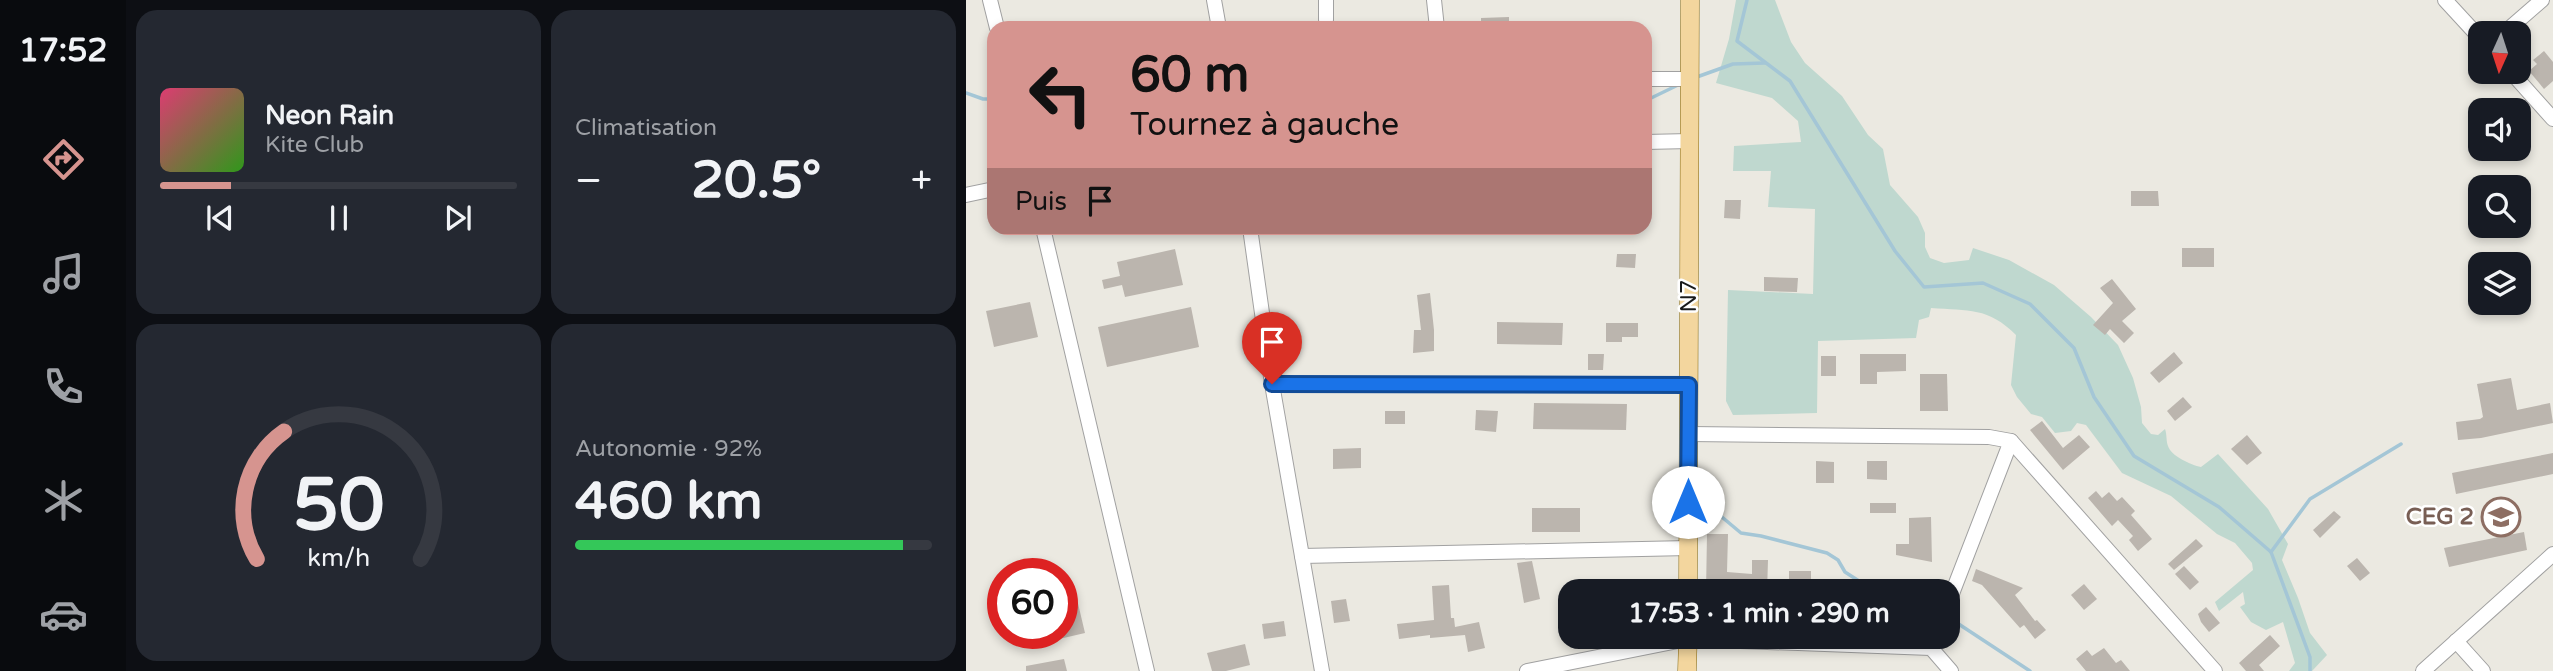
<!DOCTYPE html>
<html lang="fr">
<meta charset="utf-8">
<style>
body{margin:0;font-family:"Varela Round",sans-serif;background:#242831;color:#f1f3f6;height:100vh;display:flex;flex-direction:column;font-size:26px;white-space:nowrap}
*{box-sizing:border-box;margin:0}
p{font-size:23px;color:#9ea1a6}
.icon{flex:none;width:38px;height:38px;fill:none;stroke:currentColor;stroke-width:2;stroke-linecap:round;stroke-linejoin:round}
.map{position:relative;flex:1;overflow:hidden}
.panel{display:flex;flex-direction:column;gap:10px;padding:10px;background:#0d0f14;width:840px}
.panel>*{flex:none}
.hud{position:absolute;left:21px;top:21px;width:665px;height:214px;border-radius:21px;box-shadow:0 4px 10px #0003;background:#d6948f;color:#111;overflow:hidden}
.needle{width:46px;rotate:183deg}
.fabs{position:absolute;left:1502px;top:21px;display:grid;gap:14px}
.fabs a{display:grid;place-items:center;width:63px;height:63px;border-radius:14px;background:#171b24;box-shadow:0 4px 10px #0003;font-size:35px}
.speed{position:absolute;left:21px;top:558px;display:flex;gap:14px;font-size:35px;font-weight:700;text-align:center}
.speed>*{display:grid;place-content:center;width:91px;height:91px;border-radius:50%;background:#171b24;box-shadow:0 4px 10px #0003;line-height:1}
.speed .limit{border:10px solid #d22;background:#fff;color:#111}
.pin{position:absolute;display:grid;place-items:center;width:60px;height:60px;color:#fff;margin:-72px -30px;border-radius:50% 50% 50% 0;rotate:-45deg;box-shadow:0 0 7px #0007}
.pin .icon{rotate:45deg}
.me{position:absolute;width:77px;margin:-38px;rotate:0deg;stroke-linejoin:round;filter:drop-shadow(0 0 5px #0008)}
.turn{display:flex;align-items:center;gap:24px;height:147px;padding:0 28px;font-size:32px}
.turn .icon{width:91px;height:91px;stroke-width:2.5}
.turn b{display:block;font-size:49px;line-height:60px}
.then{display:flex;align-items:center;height:66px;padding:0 28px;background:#0003;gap:14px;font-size:26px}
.big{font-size:52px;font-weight:700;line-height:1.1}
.panel .card{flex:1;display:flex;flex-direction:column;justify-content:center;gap:10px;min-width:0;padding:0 24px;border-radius:21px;background:#242831}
.panel .dial{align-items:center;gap:0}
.dial svg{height:182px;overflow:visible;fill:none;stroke:#363941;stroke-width:7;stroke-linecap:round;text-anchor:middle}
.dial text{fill:#f1f3f6;stroke:none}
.song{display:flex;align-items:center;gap:21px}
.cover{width:84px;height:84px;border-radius:10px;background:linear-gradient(135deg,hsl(340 70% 55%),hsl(110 70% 35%))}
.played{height:7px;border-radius:4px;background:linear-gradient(90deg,#d6948f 20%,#363941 20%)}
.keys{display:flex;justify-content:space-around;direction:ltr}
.heat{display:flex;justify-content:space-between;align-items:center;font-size:38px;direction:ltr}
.charge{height:10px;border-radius:5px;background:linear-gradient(90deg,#34c759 92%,#363941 0)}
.panel .tiles{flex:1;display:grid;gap:10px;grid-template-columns:repeat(2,1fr)}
.trip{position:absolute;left:592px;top:579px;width:402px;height:70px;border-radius:21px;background:#171b24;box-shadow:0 4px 10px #0003;font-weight:700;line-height:70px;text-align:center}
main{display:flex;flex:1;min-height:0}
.menu{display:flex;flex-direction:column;width:126px;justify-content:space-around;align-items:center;background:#090b0e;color:#9ea1a6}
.menu .icon{width:49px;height:49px}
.menu .current{color:#d6948f}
.menu b{font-size:32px;color:#f1f3f6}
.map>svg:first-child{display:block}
</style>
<main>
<nav class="menu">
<b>17:52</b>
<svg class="icon current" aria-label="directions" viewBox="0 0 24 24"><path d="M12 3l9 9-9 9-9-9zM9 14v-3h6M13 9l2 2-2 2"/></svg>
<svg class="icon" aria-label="music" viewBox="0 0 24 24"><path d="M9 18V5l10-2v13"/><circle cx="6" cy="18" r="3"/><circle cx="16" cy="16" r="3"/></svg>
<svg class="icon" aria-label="phone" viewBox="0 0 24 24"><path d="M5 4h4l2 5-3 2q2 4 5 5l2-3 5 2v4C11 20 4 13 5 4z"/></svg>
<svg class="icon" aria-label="climate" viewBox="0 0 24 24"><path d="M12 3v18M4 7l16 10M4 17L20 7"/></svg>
<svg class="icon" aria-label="car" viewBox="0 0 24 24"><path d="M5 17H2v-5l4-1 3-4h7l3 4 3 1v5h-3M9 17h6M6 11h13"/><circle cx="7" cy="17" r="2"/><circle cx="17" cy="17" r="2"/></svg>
</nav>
<section class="panel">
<div class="tiles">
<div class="card">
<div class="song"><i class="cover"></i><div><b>Neon Rain</b><p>Kite Club</p></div></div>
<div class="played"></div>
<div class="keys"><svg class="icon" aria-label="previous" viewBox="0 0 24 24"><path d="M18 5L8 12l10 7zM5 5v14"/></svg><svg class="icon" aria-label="pause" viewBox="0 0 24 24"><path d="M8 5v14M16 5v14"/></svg><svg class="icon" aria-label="next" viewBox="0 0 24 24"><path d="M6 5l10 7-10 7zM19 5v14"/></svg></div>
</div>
<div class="card"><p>Climatisation</p>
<div class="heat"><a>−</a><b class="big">20.5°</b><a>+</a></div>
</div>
<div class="card dial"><svg viewBox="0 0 100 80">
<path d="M14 69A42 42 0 1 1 86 69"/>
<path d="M14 69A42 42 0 0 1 26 13" stroke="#d6948f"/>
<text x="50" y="56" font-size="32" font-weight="700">50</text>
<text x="50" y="72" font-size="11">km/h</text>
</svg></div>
<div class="card"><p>Autonomie · 92%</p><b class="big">460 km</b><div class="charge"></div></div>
</div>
</section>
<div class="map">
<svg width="1587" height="671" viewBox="0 0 1587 671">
<rect width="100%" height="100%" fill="#ebe9e1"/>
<path fill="#bfd8cf" d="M770,0H809L825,42L839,63L876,96L902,135L917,149L924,185L952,217L959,233V247L964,258L978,263L1003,260L1007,248L1043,260L1088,285L1125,317L1152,345L1167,378L1175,407L1176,423L1185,434L1192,435L1199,429C1201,434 1200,441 1202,446C1205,456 1225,465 1235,467L1252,454L1302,509L1322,544L1316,560L1332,598L1344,633L1361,655L1346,671H1323L1329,663L1317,622L1300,630L1285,622L1274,607L1279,604L1277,592L1253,611L1249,602L1287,570L1286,563L1269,543L1251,534L1205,496L1156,473L1120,425L1111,423L1105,431L1089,433L1076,417L1065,414L1051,397L1045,385L1050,335C1022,307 1003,311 965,308L963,317L953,320L950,338L852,341L851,413L767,415L760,401L762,290L847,294L849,209L802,207L805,171H767L768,146L835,142L832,121L806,98L750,83L763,39Z"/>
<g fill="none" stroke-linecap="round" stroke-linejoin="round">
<g stroke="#a4c6d6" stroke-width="3.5">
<polyline points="781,0 771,41 824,81 929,251 958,287 1017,283 1064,304 1108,348 1128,397 1168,456 1253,507 1305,552 1344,657 1344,671"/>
<polyline points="728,78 767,64 799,63"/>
<polyline points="0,93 17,99 28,99"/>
<polyline points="679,101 712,85"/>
<polyline points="727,502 738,502 775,533 795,536 861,553 872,560 879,572 910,592"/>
<polyline points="704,503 715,502"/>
<polyline points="1305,552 1344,499 1435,444"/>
<polyline points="982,617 1064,671"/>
</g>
</g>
<g fill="#bbb5ae">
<polygon points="543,17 543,28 515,28 515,18"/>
<polygon points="1578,51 1587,62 1587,81 1578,89 1563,71 1571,64 1567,60"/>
<polygon points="1165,191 1192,191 1193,206 1165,206"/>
<polygon points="759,200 775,200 774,219 758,218"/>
<rect x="1216" y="248" width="32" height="19"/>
<polygon points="209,249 217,285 159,297 156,285 138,289 136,280 154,276 151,262"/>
<polygon points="651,254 670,254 669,268 650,267"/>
<polygon points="798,277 832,278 831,292 798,291"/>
<polygon points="1146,279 1170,309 1156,321 1168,333 1158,343 1144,329 1139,335 1127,325 1147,303 1134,288"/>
<polygon points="464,293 468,330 468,351 447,353 448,330 455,330 451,295"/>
<polygon points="64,302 72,337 28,347 20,311"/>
<polygon points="225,307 233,347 141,367 132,327"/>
<polygon points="531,322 597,323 596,345 531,344"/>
<polygon points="640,323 672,323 672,337 656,337 656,342 640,342"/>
<polygon points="1208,352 1217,363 1193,383 1184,373"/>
<polygon points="622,354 638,354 637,370 622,370"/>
<polygon points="894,354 940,354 940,371 911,372 911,384 894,384"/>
<rect x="855" y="356" width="15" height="20"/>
<polygon points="954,374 981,374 982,411 954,411"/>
<polygon points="1545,378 1551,410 1584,403 1587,423 1515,438 1492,440 1490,422 1514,419 1517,417 1511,384"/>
<polygon points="1217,397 1226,407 1209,421 1201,411"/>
<polygon points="568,403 661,404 660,430 567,429"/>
<polygon points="510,410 532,411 530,432 509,430"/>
<rect x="419" y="411" width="20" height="13"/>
<polygon points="1076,421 1097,448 1113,435 1124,447 1097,470 1064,430"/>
<polygon points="1281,435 1296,453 1281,465 1265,449"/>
<polygon points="395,448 395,468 367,469 367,449"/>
<polygon points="1587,453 1587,474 1490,494 1486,473"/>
<polygon points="850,461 868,462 868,483 850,483"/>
<polygon points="901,461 921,461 921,480 901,479"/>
<polygon points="1130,491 1136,498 1143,492 1151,501 1156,497 1169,511 1165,515 1186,539 1172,551 1163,540 1167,536 1152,520 1146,526 1122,498"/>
<rect x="904" y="503" width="26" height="10"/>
<rect x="566" y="508" width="48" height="24"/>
<polygon points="1368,511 1375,517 1354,538 1347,530"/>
<polygon points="965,517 966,562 930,555 930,544 943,544 943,518"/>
<polygon points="1558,532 1561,550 1483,567 1478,548"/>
<polygon points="741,534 762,534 761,572 786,574 786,560 802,560 801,592 740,592"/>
<polygon points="1230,539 1237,546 1208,570 1202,564"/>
<polygon points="1391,558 1404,573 1394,581 1381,566"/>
<polygon points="566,561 574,599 558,603 551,563"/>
<polygon points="1218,566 1233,582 1224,590 1209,574"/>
<polygon points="1010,569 1057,588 1049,595 1069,621 1071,620 1080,630 1069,639 1058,625 1054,628 1016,585 1006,581"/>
<rect x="823" y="571" width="22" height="21"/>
<polygon points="1118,584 1131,599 1118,610 1105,595"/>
<polygon points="483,585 485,618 488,618 489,627 513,622 519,648 502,652 499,635 464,638 464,635 433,639 431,624 468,620 466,586"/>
<polygon points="110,595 119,633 63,646 60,634 96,634 96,598"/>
<polygon points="380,599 384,621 368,623 365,601"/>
<polygon points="1240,607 1254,623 1243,632 1235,622 1232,614"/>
<polygon points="318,621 320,636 298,639 296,624"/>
<polygon points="1304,635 1314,646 1293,665 1298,671 1280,671 1273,663"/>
<polygon points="279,644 284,665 260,671 246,671 241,653"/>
<polygon points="1138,648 1150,663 1155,660 1164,671 1120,671 1110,659 1121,650 1126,656"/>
<polygon points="98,659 101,671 60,671 60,666"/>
</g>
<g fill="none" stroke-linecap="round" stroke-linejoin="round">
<defs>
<g id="minor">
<polyline points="24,0 31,28"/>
<polyline points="248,0 253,28"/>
<polyline points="468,0 471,28"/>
<polyline points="1479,0 1514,38"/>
<polyline points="360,20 360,0"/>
<polyline points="1538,33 1576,0"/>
<polyline points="1545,72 1587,119"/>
<polyline points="679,79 724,79"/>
<polyline points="679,142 724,141"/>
<polyline points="0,195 28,189"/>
<polyline points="77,228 181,671"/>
<polyline points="284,228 306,384 356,671"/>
<polyline points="306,384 723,385"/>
<polyline points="723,434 1023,437 1045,441 982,604"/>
<polyline points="1045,441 1249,671"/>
<polyline points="336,556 723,548"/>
<polyline points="1490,641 1517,671"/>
<polyline points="561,671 722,639 965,648 985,671"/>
<polyline points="1457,671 1587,554"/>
</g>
<g id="major">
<polyline points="722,592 724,0"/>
<polyline points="721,671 722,637"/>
</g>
</defs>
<use href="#minor" stroke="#a1a1a1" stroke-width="16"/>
<use href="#major" stroke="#84670d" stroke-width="19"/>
<use href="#minor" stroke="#fff" stroke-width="14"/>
<use href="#major" stroke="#f3d69e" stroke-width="18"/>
</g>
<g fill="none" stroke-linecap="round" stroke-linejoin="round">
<defs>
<polyline id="route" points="306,384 723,385 722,502"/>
</defs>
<use href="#route" stroke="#114b97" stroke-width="18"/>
<use href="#route" stroke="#1a73e8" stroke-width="12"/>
</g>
<defs>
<symbol id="school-ring" viewBox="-11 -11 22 22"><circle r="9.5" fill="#fff" stroke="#8d6e63" stroke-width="1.5"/><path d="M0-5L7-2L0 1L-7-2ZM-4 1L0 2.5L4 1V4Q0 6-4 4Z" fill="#8d6e63"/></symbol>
</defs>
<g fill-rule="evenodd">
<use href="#school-ring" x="1513" y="495" width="44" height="44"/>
</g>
<g text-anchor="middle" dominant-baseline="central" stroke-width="5" stroke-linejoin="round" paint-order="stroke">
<g font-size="23" fill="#1a1a1a" stroke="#fff">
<text transform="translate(723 296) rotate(-90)">N7</text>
</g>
<g font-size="23" font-weight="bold" fill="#785e54" stroke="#fff" text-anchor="end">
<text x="1508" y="517">CEG 2</text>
</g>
</g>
</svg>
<div class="fabs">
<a><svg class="needle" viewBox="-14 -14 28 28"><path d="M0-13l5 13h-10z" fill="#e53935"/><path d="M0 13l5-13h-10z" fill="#9ea1a6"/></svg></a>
<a><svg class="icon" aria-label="sound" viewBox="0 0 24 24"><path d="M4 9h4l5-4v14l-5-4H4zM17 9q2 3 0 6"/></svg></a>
<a><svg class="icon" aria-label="search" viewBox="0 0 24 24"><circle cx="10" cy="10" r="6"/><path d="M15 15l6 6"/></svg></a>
<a><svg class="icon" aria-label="layers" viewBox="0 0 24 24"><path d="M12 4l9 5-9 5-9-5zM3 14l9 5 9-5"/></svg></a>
</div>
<div class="speed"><div class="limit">60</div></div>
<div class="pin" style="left:306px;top:384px;background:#d93025"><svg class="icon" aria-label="arrive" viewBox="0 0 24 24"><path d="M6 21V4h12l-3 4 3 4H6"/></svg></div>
<svg class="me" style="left:722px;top:502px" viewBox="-20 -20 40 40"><circle r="19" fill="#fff"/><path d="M0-13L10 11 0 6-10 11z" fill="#1a73e8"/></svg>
<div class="trip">17:53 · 1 min · 290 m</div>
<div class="hud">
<div class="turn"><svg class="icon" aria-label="left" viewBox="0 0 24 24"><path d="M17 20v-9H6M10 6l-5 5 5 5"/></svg><div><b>60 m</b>Tournez à gauche</div></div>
<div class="then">Puis<svg class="icon" aria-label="arrive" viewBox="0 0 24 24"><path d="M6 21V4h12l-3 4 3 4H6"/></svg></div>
</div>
</div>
</main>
